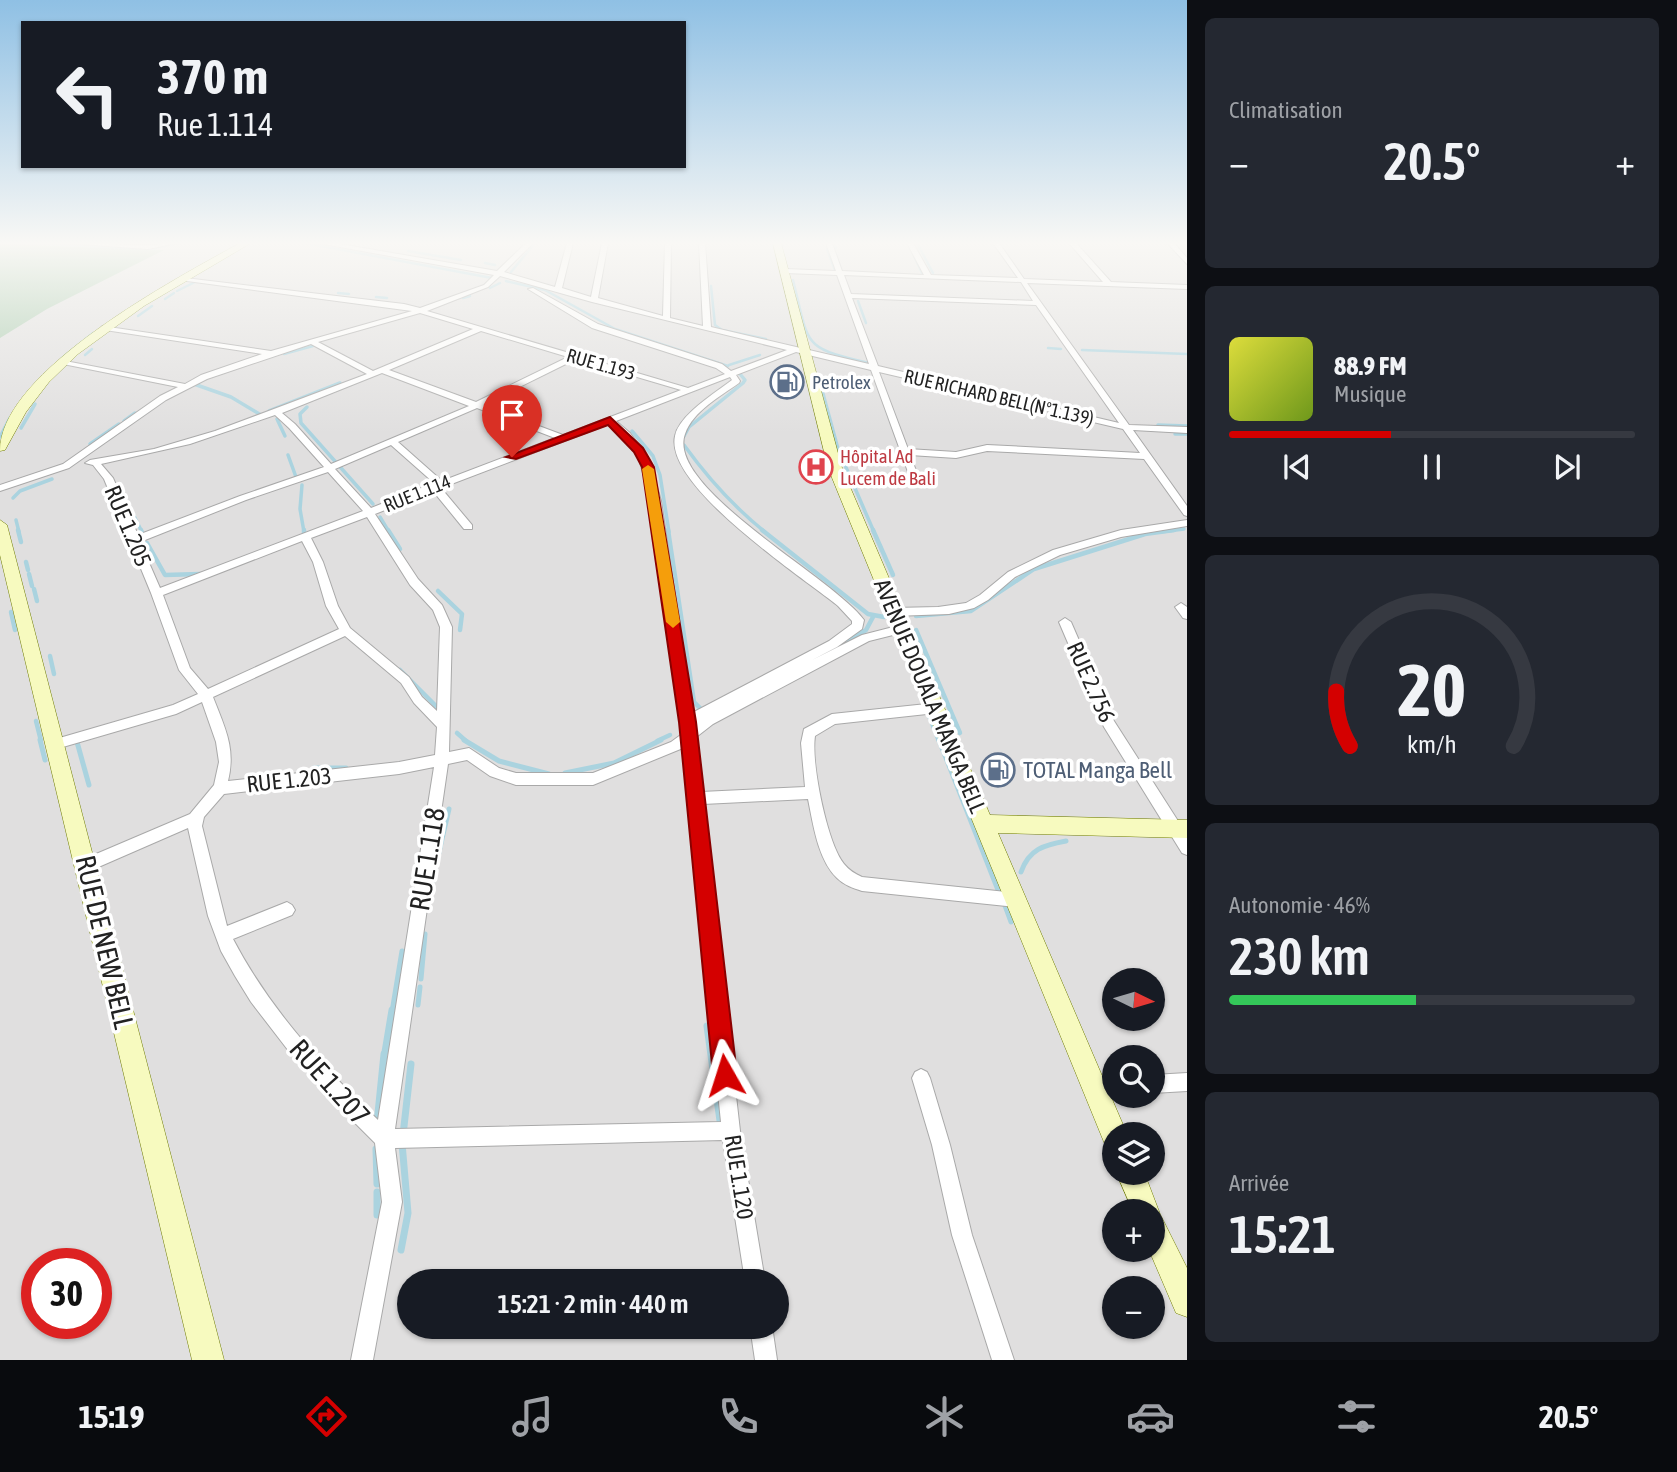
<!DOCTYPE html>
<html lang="fr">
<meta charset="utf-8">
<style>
body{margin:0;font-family:"Asap Condensed",sans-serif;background:#242831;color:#f1f3f6;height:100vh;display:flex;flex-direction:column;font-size:26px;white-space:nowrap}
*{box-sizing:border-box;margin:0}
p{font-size:23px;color:#9ea1a6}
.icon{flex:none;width:38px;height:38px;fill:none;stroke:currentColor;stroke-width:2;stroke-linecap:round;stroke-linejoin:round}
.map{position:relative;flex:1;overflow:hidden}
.drawer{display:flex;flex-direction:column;gap:18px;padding:18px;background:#0d0f14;width:490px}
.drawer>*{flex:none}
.top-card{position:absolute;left:21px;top:21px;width:665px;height:147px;border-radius:0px;box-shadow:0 2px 5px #0004;background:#171b24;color:#f1f3f6;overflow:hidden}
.needle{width:46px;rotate:95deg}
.tools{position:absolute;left:1102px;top:968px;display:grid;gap:14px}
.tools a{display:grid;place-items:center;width:63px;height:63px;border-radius:50%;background:#171b24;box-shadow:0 2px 5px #0004;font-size:35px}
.speed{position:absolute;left:21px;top:1248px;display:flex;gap:14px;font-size:35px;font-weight:700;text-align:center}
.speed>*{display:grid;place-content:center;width:91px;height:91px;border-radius:50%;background:#171b24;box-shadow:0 2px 5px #0004;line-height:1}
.speed .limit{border:10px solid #d22;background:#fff;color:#111}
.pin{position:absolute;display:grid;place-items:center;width:60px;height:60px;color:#fff;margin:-72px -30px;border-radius:50% 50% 50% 0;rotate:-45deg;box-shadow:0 0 7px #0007}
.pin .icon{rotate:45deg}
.me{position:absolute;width:77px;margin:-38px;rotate:354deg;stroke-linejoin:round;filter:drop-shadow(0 0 5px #0008)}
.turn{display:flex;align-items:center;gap:24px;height:147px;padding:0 21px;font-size:32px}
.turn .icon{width:91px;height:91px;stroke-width:2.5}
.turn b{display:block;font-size:49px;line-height:60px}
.big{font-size:52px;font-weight:600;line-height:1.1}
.drawer .card{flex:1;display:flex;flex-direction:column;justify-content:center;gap:10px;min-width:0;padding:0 24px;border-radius:10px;background:#242831}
.drawer .dial{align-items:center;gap:0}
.dial svg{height:182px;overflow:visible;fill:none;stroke:#363941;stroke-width:7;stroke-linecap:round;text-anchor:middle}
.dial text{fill:#f1f3f6;stroke:none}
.song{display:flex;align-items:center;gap:21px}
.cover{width:84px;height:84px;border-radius:10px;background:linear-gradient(135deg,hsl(60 70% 55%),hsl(80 70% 35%))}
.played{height:7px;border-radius:4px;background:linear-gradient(90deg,#d40000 40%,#363941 40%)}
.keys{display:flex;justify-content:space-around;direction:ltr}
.heat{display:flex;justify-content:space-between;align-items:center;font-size:38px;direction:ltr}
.charge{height:10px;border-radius:5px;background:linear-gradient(90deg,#34c759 46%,#363941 0)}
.trip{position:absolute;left:397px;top:1269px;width:392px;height:70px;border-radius:35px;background:#171b24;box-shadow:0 2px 5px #0004;font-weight:600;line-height:70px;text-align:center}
.dock{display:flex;height:112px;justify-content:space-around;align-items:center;background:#090b0e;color:#9ea1a6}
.dock .icon{width:49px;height:49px}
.dock .current{color:#d40000}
.dock b{font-size:32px;color:#f1f3f6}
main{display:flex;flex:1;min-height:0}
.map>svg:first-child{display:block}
</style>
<main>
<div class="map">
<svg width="1187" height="1360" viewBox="0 0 1187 1360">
<rect width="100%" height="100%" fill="#f2efe9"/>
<path fill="#e0dfdf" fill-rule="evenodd" d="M0,243H1187V1360H0ZM1115,980H1153V1018H1115ZM1115,1057H1153V1096H1115ZM1115,1134H1153V1172H1115ZM1115,1211H1153V1250H1115ZM37,1264H96V1323H37ZM410,1281H777V1326H410ZM1115,1288H1153V1326H1115Z"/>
<polygon fill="#aacbaf" points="0,244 2,244 164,250 47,309 0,338"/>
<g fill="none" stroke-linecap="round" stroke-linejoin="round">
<g stroke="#aad3df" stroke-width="2.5">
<polyline points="28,243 149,249 180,243"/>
<polyline points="108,243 117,244"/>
<polyline points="305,243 492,278"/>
<polyline points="834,243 836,248"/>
<polyline points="917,243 933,273"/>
<polyline points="122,244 135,245"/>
<polyline points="827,249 835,270"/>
<polyline points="408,251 461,260"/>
<polyline points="913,254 922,273"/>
<polyline points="485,263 495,265"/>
<polyline points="511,272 535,243"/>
<path d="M793,280C810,346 800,347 869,363L868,359"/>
<polyline points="506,281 545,290 615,329 728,366"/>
<polyline points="711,286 715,325 722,330 766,339"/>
<polyline points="490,288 500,283"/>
<polyline points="177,291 195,282"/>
<polyline points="338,293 349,294"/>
<polyline points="376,297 387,298"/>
<polyline points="463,298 470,296"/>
<polyline points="165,299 174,293"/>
<polyline points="858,301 866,323"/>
<polyline points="138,316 152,306"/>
<polyline points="1048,348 1061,349"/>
<polyline points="1082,350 1187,354"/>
<polyline points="284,354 313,346"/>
<polyline points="85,355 92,349"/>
<polyline points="62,358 93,333"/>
<polyline points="729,365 760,355"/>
</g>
<g stroke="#aad3df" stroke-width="3.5">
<polyline points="819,379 838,449 874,532"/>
<polyline points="191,383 231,397 261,415"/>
<polyline points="307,407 300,414 301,423 373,504"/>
<polyline points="269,411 340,383"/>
<polyline points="277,419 285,436"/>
<polyline points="124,421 135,413"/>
<polyline points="1158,425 1187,426"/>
<polyline points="21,428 35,404"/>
<polyline points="632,431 653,456 660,475 669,532"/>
<polyline points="1175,434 1187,434"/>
<polyline points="684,436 689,427 743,383 745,380 740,374"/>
<polyline points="0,437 10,418"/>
<polyline points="90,444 119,424"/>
<path d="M684,445C707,477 734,507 765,532"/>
<polyline points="288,455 296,477"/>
<polyline points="302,485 300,509 304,532"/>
<polyline points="13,498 20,491 52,479"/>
<polyline points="133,514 142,532"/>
<polyline points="380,517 389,532"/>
<polyline points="16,520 19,532"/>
<polyline points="1160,532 1184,529"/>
</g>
<g stroke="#aad3df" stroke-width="4.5">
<polyline points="18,530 21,542"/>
<polyline points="141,530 143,535"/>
<polyline points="304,530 304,533"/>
<polyline points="388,530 400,549"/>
<polyline points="668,530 694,702 704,712"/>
<polyline points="762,530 868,614 884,617"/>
<polyline points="873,530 893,575"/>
<polyline points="147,543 165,575 200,574"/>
<polyline points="26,562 28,570"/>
<polyline points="29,574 32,586"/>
<polyline points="34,589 37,601"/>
<polyline points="438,591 462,614 460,630"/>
<polyline points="11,612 15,630"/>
<polyline points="916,616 971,611 1034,569 1145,534 1174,530"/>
<polyline points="916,630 960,733"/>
<polyline points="843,644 866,630 873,617"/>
<polyline points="50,656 54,674"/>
<polyline points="400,670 439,709"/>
<polyline points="926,708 939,741"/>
<polyline points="36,721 41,741"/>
<polyline points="457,733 466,741"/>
<polyline points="657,741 670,735"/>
</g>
<g stroke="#aad3df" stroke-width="5">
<polyline points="40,740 45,760"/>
<polyline points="464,740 499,761 549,774"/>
<polyline points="939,740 1000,895"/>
<polyline points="77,742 89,785"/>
<polyline points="314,768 346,768"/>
<polyline points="565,773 614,763 661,740"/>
<path d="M1021,872C1029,849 1044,845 1066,841"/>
<polyline points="432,882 449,809"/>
<polyline points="1004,903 1011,922"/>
<polyline points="421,979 425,934"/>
<polyline points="418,1005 420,987"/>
<polyline points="392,1012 402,951"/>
</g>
<g stroke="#aad3df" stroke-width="7">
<polyline points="707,1026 721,1128"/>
<polyline points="385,1052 392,1010"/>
<polyline points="377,1123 384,1054"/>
<polyline points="403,1135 411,1064"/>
<polyline points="376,1149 377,1184"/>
<polyline points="377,1192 377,1215"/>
<polyline points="401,1250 408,1213 402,1143"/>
</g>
<defs>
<g id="street">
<polygon points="65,243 148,245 177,243 148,249"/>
<path d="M318,243H334L497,271L526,243H533L504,272L555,287L567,243H573L562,288L591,297L602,243H608L598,298L663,316L665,243H671L670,318L703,326L699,243H705L711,327L869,364L837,275L785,273L782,271L785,269L836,271L826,243H832L842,271L924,275L907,243H913L931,275L1018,278L993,243H999L1024,279L1103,282L1069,243H1076L1111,282L1187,285V289L1027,283L1129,425L1187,427V433L1133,430L1187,506V516L1184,515L1144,459L987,451L956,458L910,455L920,481L915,484L912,483L871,370L796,352L736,375L740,381L739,383C721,396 693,411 685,434C665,488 834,578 864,620L862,629L837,647L812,660L862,635L901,625L907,629L905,632L869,641L713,724L695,738L701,792L805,787L801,743L804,729L832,714L936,703L940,704L942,708L940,712L936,713L835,724L815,736C811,763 827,843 844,864C849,870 855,874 862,877L1016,893L1021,895L1024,900L1021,905L1016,907L862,891C853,888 844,885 837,878C818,860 813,824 808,799L703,804L740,1131L765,1281H745L723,1140L395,1148L402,1202L373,1360H351L382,1202L375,1143L335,1103L291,1054L251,1002L235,976L221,951L208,916L188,828L87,872L82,870L80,865L82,860L190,814L214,785L219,762L216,742L202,702L176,714L56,749L51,748L49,744L51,740L56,739L173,705L198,694L179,670L151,593L104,479L93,465L85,463L90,460L154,449L215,431L367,374L311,344L207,379L166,400L69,468L0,491V485L63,464L160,396L178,387L63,364L59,362L60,360L185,384L201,375L262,354L105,330L101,328L102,326L271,351L412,311L187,281L185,280V278L404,304L420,308L484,285L494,275ZM844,275L1021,282L1033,301L851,294ZM500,276L592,302L787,350L731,371L722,364L598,324L533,288L528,289L592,328L716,368L725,374L688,388L427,311L488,287ZM852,298L1036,305L1119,423L878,366ZM420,313L473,329L373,371L318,342ZM481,331L568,357L476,402L389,370ZM576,359L681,390L563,435L483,405ZM879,372L1123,429L1140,453L987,445L956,452L908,449ZM382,373L469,406L331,464L295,424L282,413ZM730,377L732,380C715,393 679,415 675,436C664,486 802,577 838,606L852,621V624L829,641L692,713L661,501L649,459L630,433L616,421ZM477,408L555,438L442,481L398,442ZM275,415L289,428L324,467L240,496L138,535L113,478L101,464L190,444ZM609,424L624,437L639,459L651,501L682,734L671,742L593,773H516L499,768L469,748L449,752L452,627L442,605L418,579L375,514L433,491L464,529H472V525L441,488ZM391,445L434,483L371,508L335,469ZM328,472L363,511L160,588L140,542L246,500ZM367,517L410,585L433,610L440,627L437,711L422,697L409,677L350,628L338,606L323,562L311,538ZM302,541L313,562L326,606L339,629L208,689L190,668L163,595ZM345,636L401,683L414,703L437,727L435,755L399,762L228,781C236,748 225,728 213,697ZM683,748L721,1122L395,1129L448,764L467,760L490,776L516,785H593ZM434,767L378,1120C322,1066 269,1008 233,939L292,915L295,910L292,905L287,902L227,926L202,826L204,817L224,794L399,774Z"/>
<polygon points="1167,243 1174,243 1187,258 1187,264"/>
<polygon points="1187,520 1187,526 1121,537 1060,555 1015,577 988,600 974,608 949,614 894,616 888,612 894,608 938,607 966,603 980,595 1008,572 1053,550 1121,530"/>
<polygon points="1181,603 1187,607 1187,619 1183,618 1175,607"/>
<polygon points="1065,618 1071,622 1114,721 1187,835 1187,855 1182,853 1104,727 1059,622"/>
<polygon points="921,1069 927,1072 930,1078 950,1145 972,1235 1014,1360 992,1360 952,1235 932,1145 912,1078 915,1072"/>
<polygon points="1187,1073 1187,1091 1153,1093 1153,1075"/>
<polygon points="1115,1078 1116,1096 1093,1098 1087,1095 1084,1089 1087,1083 1093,1080"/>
<polygon points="750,1326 772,1326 777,1360 755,1360"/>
</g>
<g id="secondary">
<path d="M240,243H251L144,306L78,354L49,382L26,412L5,450L0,451C0,371 177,278 240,243Z"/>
<polygon points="773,243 781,243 842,468 990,815 1187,820 1187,838 998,833 1127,1134 1115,1134 1115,1151 1106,1147 828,468"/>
<polygon points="0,520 7,525 224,1360 192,1360 0,555"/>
<polygon points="1116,1172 1144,1172 1160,1214 1187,1268 1187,1317 1176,1313 1149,1250 1153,1250 1153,1211 1133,1211"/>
</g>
</defs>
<use href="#street" stroke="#a9a9a9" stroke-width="2"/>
<use href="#secondary" stroke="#707d05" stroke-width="1"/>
<use href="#street" fill="#fff" fill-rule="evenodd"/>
<use href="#secondary" fill="#f7fabf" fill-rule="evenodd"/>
</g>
<linearGradient id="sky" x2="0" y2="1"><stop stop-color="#8fc0e4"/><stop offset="0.56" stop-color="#f9f8f5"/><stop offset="1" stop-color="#f9f8f5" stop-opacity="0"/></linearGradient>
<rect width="1187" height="434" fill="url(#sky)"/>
<polygon fill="#d40000" stroke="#8a0000" stroke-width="2" points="610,417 643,448 654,467 696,722 737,1075 733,1083 725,1087 717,1083 713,1075 679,722 642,467 634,452 608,425 516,459 506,457"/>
<polygon fill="#f59e0b" points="648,465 654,469 680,622 673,628 666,622 642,469"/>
<defs>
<symbol id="fuel-ring" viewBox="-11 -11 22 22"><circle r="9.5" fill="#fff" stroke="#5c6f8a" stroke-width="1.5"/><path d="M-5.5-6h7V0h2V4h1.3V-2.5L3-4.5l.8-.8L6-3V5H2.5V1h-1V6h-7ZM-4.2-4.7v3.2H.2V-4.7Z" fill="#5c6f8a"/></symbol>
<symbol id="hospital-ring" viewBox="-11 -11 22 22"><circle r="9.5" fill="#fff" stroke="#e0444e" stroke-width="1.5"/><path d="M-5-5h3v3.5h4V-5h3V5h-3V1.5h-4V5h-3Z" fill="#e0444e"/></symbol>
</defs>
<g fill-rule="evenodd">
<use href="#fuel-ring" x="768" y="363" width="38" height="38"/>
<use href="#hospital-ring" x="797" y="448" width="38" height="38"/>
<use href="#fuel-ring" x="979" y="751" width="38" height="38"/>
</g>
<g text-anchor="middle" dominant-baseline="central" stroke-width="7" stroke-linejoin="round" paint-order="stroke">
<g font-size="19" fill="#222" stroke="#fff">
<text transform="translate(601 364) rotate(16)">RUE 1.193</text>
<text transform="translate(999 397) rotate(13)">RUE RICHARD BELL(N°1.139)</text>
<text transform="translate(417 493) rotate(-22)">RUE 1.114</text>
</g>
<g font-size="19" fill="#4e5e75" stroke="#fff" text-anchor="start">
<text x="812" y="382">Petrolex</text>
</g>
<g font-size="19" fill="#be3a42" stroke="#fff" text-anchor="start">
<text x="840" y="456">Hôpital Ad<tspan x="840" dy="22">Lucem de Bali</tspan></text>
</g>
<g font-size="23" fill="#222" stroke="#fff">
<text transform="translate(128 526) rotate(67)">RUE 1.205</text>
<text transform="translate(1091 682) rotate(66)">RUE 2.756</text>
<text transform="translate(930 696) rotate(67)">AVENUE DOUALA MANGA BELL</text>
<text transform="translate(289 780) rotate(-6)">RUE 1.203</text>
<text transform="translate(739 1177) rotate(81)">RUE 1.120</text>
</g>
<g font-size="23" fill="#4e5e75" stroke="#fff" text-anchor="start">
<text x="1023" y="770">TOTAL Manga Bell</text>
</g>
<g font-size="28" fill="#222" stroke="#fff">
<text transform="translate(427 859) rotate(-81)">RUE 1.118</text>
<text transform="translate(105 942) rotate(77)">RUE DE NEW BELL</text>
<text transform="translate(330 1082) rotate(48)">RUE 1.207</text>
</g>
</g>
</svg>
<div class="tools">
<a><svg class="needle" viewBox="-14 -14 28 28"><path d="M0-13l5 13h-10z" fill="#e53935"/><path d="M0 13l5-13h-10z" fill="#9ea1a6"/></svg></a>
<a><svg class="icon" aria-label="search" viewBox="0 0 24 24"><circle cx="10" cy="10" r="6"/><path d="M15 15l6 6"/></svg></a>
<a><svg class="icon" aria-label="layers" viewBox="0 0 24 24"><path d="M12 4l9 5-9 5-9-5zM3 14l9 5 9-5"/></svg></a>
<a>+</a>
<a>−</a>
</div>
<div class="speed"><div class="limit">30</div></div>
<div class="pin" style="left:512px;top:457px;background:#d93025"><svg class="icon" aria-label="arrive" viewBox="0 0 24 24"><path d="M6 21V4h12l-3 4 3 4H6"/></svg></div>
<svg class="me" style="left:725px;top:1075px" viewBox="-20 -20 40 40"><path d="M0-17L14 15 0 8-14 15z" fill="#d40000" stroke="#fff" stroke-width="4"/></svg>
<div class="trip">15:21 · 2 min · 440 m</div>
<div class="top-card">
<div class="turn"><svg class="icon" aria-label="left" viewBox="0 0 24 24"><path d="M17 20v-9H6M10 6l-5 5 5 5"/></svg><div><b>370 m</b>Rue 1.114</div></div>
</div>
</div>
<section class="drawer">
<div class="card"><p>Climatisation</p>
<div class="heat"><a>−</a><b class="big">20.5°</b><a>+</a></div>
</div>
<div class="card">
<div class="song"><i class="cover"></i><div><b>88.9 FM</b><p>Musique</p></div></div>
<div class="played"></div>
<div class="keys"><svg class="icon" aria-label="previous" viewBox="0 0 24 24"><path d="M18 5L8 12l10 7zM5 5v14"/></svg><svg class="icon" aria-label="pause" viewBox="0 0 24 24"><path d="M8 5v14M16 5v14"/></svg><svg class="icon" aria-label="next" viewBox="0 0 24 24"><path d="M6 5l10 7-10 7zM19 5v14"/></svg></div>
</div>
<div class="card dial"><svg viewBox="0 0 100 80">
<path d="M14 69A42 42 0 1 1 86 69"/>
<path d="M14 69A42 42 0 0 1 8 45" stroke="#d40000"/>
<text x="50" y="56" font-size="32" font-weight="700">20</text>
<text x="50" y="72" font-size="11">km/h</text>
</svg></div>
<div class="card"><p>Autonomie · 46%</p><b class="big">230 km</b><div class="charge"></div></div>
<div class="card"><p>Arrivée</p><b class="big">15:21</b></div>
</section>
</main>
<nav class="dock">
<b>15:19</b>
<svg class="icon current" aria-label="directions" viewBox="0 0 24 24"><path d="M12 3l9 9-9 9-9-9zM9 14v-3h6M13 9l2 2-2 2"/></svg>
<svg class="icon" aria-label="music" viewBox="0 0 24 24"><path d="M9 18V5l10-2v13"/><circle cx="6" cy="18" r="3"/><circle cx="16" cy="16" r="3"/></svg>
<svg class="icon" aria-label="phone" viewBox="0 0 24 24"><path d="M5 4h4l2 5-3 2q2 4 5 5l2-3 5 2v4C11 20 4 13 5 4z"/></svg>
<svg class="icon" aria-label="climate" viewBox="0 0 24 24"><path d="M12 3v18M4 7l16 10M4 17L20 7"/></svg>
<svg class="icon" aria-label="car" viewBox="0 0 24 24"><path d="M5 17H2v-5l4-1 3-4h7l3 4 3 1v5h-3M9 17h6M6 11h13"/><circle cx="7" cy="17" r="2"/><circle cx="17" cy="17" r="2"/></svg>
<svg class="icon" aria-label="filters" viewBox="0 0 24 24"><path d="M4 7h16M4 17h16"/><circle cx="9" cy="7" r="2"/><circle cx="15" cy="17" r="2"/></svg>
<b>20.5°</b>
</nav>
